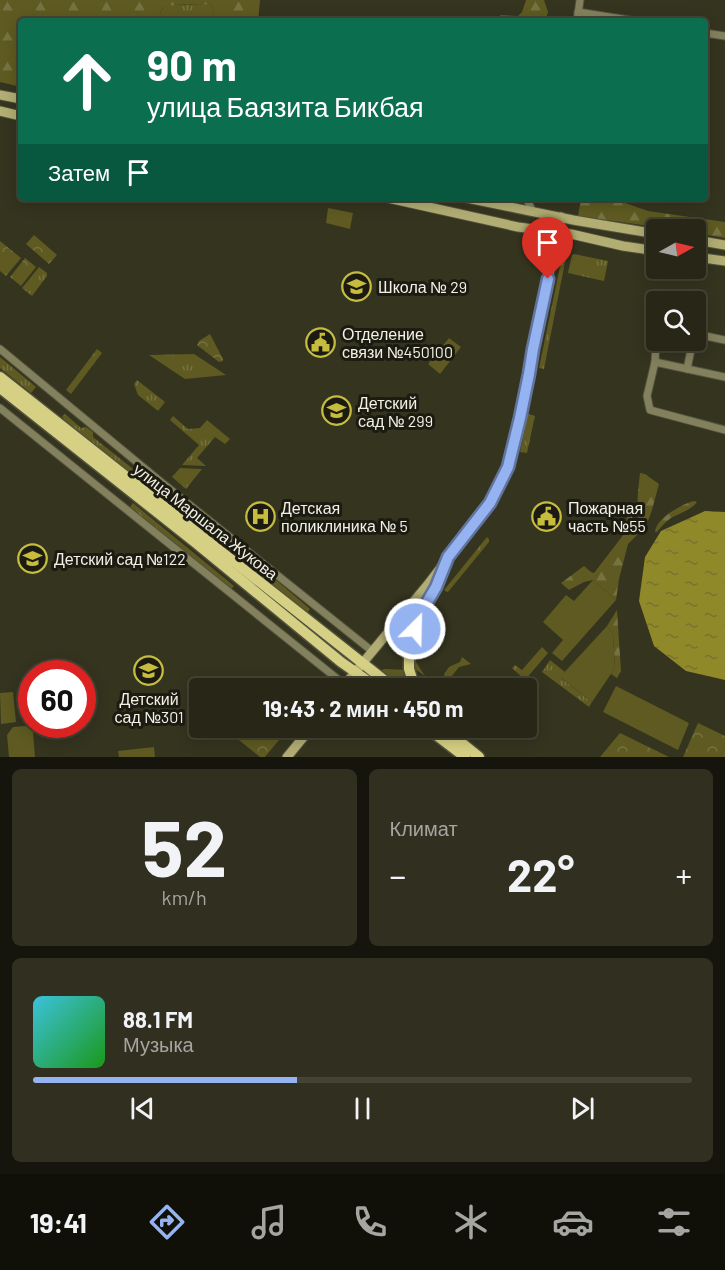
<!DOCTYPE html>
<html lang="ru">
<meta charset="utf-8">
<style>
body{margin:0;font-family:Barlow,sans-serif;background:#302f20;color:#f1f3f6;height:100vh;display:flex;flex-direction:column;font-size:22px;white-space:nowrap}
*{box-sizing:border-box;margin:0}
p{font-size:20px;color:#a5a5a1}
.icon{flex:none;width:33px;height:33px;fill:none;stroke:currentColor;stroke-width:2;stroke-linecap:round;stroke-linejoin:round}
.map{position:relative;height:757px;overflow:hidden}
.side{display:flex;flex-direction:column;gap:12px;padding:12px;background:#16150d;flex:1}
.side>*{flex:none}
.top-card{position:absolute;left:18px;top:18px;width:690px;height:183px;border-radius:6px;box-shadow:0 3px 15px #0003,0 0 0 2px #444436;background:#0b6e4f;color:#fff;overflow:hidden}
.needle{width:39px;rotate:82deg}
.tools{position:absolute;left:646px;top:219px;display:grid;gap:12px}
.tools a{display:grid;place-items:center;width:60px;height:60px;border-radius:6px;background:#282717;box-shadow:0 3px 15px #0003,0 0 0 2px #444436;font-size:30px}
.speed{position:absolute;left:18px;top:660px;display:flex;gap:12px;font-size:30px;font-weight:700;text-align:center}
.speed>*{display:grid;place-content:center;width:78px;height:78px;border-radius:50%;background:#282717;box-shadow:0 3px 15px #0003,0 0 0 2px #444436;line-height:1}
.speed .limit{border:9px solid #d22;background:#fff;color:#111}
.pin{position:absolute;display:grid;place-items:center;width:51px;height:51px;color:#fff;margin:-62px -26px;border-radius:50% 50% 50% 0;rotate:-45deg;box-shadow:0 0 6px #0007}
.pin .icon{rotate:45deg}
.me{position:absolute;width:66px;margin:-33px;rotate:23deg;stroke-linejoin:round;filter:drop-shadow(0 0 4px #0008)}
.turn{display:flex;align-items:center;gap:21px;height:126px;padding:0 30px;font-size:27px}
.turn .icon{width:78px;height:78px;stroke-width:2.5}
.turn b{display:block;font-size:42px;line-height:51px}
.then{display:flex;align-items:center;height:57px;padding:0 30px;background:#0003;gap:12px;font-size:22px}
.big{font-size:45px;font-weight:700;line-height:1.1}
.side .tile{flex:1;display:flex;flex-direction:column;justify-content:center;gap:9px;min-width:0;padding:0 21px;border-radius:9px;background:#302f20}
.side .dial{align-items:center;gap:0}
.dial b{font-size:78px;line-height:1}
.song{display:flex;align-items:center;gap:18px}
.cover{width:72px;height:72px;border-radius:9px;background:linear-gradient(135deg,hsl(190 70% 55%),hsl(120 70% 35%))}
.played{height:6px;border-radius:3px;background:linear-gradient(90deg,#95b2f1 40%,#444436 40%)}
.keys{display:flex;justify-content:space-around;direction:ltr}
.heat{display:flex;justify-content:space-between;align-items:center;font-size:33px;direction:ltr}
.side .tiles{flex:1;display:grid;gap:12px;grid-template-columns:1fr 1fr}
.tile:last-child{grid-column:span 2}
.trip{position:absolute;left:189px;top:678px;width:348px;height:60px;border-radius:6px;background:#282717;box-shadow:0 3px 15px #0003,0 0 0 2px #444436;font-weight:700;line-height:60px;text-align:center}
.tab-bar{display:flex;height:96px;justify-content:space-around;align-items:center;background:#101009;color:#a5a5a1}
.tab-bar .icon{width:42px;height:42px}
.tab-bar .selected{color:#95b2f1}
.tab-bar b{font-size:27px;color:#f1f3f6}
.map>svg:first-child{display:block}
</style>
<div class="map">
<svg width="725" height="757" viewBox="0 0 725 757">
<defs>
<pattern id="grass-tufts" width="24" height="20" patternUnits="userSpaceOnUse" patternTransform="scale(1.5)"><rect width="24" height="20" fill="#5e5a21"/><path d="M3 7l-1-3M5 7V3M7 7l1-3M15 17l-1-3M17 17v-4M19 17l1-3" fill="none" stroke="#767241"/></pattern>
<pattern id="forest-firs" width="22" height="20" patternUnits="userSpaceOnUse" patternTransform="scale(1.5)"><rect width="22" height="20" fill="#5e5a21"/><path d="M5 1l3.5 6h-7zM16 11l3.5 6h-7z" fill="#767241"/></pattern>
<pattern id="park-crowns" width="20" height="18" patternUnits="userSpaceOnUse" patternTransform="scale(1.5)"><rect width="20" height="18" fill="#5e5a21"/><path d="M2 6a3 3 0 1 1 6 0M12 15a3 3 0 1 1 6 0" fill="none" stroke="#767241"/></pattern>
<pattern id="water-ripples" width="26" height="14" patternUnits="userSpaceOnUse" patternTransform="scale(1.5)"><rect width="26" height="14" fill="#908929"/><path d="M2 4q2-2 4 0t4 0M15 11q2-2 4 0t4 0" fill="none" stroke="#777232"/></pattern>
</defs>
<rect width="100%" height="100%" fill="#35341f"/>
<g fill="url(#grass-tufts)">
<polygon points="207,4 212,5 214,11 212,18 196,21 164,21 160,12 164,7 169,5"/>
<polygon points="563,252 567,252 544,369 539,368"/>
<polygon points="574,254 608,261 604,281 568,273 572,255"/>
<polygon points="39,267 47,273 47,276 32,296 22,288"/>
<polygon points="194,354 226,375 185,379 149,355"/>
<polygon points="0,357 36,387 31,393 0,368"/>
<polygon points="137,380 165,402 158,411 138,395 134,384"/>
<polygon points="65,414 81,428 86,427 93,432 93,437 153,485 159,485 206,522 207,528 254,565 249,571 66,423 62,416"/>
<polygon points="528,414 535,416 527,453 520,452"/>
<polygon points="173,416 188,429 200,428 207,420 230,439 225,444 215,437 197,458 206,466 182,465 199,445 170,420"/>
<polygon points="180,468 202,469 186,489 172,477"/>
<polygon points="487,537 489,539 489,542 448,592 447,592 444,590"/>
<polygon points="269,574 310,609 305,616 261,577"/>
<path d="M433,604L434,625L418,645L416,662L425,676L412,667C412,653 415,637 421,624C425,617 430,612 433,604Z"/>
<polygon points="542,647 548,653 525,680 512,668 515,665 522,670"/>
<polygon points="462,657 471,664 459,667 448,681 454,686 452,688 446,688 444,674 449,667 460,662"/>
<polygon points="550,660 565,672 561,678 592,702 589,707 542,672"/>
<polygon points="385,669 405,670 410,688 402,688 381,670"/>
</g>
<g fill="url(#forest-firs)">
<path d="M0,0H260L258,21H196L212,18L214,11L212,5C204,4 175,4 168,6C163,7 163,8 160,12L164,21H21V87L0,82Z"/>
<polygon points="526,0 544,0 548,12 545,21 497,21 498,17 501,15 518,16 522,12"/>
<polygon points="581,198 611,198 648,211 725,222 725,238 696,233 696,230 671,229 578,216"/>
<polygon points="97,349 102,353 71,394 66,390"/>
<path d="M640,473L645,474L659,484L652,510L645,529L641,528C635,509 638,492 640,473Z"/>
<path d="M694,501L697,502C691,510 680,513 671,518C665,522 661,527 657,532H655C656,518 682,504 694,501Z"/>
<polygon points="133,503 234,586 231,589 130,507"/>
<polygon points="629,506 637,535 628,544 619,579 616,600 593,580 584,582 569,590 561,583 584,566 591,572 594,573 624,534"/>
<polygon points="617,610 621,671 617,678 611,674 615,668 613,633 607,626"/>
</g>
<g fill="url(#park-crowns)">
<polygon points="34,235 57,255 49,264 26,244"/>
<polygon points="0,241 21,258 6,276 0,271"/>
<polygon points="25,258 36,267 21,286 10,277"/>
<polygon points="210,334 223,359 223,361 219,362 197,345 199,341"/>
<polygon points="698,723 725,736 725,757 683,757"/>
<polygon points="224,728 289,728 265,757 260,757"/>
<polygon points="620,733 669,757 600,757"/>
</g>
<g fill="#5e5a21">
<polygon points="328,208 353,213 350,229 326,223"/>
<polygon points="449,338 461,347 440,374 428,364"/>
<polygon points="593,580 616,600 562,661 552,653 563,640 543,622 566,595 574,601"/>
<polygon points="607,626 613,633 615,668 592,702 560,677"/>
<polygon points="616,686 689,723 678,750 603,712"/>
<polygon points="13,692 16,722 1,724 0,693"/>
<polygon points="26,726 33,732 35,757 9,757 7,735 13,727"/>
<polygon points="154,747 155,757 119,757 118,751"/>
</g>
<polygon fill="url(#water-ripples)" points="705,511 725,512 725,680 686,671 654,646 639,601 645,557 661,531"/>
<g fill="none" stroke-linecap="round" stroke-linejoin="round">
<defs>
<g id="minor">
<polyline points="578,12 635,21"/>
<polyline points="577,21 580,0"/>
<polyline points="705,33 725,36"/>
<polyline points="526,198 533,212"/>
<polyline points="657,300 657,302"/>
<polyline points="657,324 655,362 647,396 650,410 725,430"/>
<polyline points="696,334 725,340"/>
<polyline points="0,349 161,482 372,651"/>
<polyline points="655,362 725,377"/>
<polyline points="687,369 693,340"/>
<polyline points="0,408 345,685"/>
</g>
<g id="secondary">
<polyline points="0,95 21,99"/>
<polyline points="0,111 21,116"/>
<polyline points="388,198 518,227 571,234 623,246 657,251"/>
<polyline points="467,198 573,220 657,234"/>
<polyline points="696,240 725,245"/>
<polyline points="696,257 725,261"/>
<polyline points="342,688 429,583 475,523 490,503 508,467 520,418 529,374 533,349 561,217"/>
<polyline points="287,757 311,728"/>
</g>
<g id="primary">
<polyline points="0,377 394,688"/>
<polyline points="0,388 196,543 341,662 378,688"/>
<polyline points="415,688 409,669 409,653 419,616 436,587 448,557"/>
<polyline points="427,728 465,757"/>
<polyline points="443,728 479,757"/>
</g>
</defs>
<use href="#minor" stroke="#53523f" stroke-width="9"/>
<use href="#secondary" stroke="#53523f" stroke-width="11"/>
<use href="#primary" stroke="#53523f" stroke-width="13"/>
<use href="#minor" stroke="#83815d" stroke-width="7"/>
<use href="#secondary" stroke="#b1ad73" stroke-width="9"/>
<use href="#primary" stroke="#d5d083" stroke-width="10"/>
</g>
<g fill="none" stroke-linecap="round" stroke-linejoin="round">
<defs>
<polyline id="route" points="415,629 419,616 436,587 448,557 490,503 508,467 520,418 529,374 533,349 548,279"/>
</defs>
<use href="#route" stroke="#61749d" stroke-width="15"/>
<use href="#route" stroke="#95b2f1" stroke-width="10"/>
</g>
<defs>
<symbol id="school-ring" viewBox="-11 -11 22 22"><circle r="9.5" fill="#1c1b12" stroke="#c6bc3d" stroke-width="1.5"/><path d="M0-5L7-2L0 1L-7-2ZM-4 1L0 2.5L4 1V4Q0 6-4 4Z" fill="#c6bc3d"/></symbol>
<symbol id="civic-ring" viewBox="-11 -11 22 22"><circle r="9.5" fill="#1c1b12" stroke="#c6bc3d" stroke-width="1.5"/><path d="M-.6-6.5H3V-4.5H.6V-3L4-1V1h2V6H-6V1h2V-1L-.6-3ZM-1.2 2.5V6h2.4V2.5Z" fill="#c6bc3d"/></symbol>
<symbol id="hospital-ring" viewBox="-11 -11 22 22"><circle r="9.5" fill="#1c1b12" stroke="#c6bc3d" stroke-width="1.5"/><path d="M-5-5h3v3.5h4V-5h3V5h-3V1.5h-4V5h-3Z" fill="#c6bc3d"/></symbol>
</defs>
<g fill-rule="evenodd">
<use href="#school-ring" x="340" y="270" width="33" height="33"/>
<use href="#civic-ring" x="304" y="326" width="33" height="33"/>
<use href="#school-ring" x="320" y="394" width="33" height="33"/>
<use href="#hospital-ring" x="244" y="500" width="33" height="33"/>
<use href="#civic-ring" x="530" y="500" width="33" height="33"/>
<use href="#school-ring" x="16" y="542" width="33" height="33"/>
<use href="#school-ring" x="132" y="654" width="33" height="33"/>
</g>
<g text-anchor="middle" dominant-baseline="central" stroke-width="6" stroke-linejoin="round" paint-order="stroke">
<g font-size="16" fill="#f2f1e4" stroke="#1c1b12" text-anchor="start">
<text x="378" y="286">Школа № 29</text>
<text x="342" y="333">Отделение<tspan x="342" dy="18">связи №450100</tspan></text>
<text x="358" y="402">Детский<tspan x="358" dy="18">сад № 299</tspan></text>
<text x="281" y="507">Детская<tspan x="281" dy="18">поликлиника № 5</tspan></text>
<text x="568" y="507">Пожарная<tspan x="568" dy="18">часть №55</tspan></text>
<text x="54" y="558">Детский сад №122</text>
<text x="149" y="698" text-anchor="middle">Детский<tspan x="149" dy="18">сад №301</tspan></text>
</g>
<g font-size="16" fill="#f2f1e4" stroke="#1c1b12">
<text transform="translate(206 521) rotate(38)">улица Маршала Жукова</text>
</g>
</g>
</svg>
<div class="tools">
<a><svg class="needle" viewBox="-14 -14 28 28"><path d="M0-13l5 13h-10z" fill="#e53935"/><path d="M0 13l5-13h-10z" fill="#a5a5a1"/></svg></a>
<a><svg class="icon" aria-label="search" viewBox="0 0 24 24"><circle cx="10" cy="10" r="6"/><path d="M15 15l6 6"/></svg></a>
</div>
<div class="speed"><div class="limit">60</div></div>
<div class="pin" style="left:548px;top:279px;background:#d93025"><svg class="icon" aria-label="arrive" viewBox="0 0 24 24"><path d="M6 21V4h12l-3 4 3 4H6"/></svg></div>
<svg class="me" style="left:415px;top:629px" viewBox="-20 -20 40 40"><circle r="17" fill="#95b2f1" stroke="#fff" stroke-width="3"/><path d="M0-11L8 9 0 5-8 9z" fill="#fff"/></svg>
<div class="trip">19:43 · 2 мин · 450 m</div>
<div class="top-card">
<div class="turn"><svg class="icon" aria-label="ahead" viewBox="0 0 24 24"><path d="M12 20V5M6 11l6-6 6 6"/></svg><div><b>90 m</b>улица Баязита Бикбая</div></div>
<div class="then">Затем<svg class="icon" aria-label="arrive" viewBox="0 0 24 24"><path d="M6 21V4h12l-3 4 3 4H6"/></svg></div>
</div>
</div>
<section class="side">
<div class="tiles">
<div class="tile dial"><b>52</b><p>km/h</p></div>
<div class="tile"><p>Климат</p>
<div class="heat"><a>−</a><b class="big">22°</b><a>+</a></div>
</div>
<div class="tile">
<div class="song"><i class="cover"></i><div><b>88.1 FM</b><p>Музыка</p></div></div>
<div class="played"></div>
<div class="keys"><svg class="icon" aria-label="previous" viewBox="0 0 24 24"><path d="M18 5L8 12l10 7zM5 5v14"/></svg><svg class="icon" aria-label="pause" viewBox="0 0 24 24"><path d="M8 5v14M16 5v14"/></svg><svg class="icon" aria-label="next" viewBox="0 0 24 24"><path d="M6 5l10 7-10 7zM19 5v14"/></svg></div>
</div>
</div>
</section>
<nav class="tab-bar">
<b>19:41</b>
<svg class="icon selected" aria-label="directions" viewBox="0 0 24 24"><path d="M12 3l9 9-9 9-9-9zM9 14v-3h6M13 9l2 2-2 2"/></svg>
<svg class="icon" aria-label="music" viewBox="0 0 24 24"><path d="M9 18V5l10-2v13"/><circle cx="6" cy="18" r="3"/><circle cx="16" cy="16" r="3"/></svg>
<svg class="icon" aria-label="phone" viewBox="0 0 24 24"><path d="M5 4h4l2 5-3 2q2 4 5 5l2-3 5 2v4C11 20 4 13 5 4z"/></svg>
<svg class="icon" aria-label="climate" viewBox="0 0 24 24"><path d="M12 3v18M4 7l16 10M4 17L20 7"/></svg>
<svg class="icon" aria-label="car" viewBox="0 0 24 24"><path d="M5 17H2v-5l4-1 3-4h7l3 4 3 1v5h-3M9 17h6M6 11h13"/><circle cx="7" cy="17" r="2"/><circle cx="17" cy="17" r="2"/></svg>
<svg class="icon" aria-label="filters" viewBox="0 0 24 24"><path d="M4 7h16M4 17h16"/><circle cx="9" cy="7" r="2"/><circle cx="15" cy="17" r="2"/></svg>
</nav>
